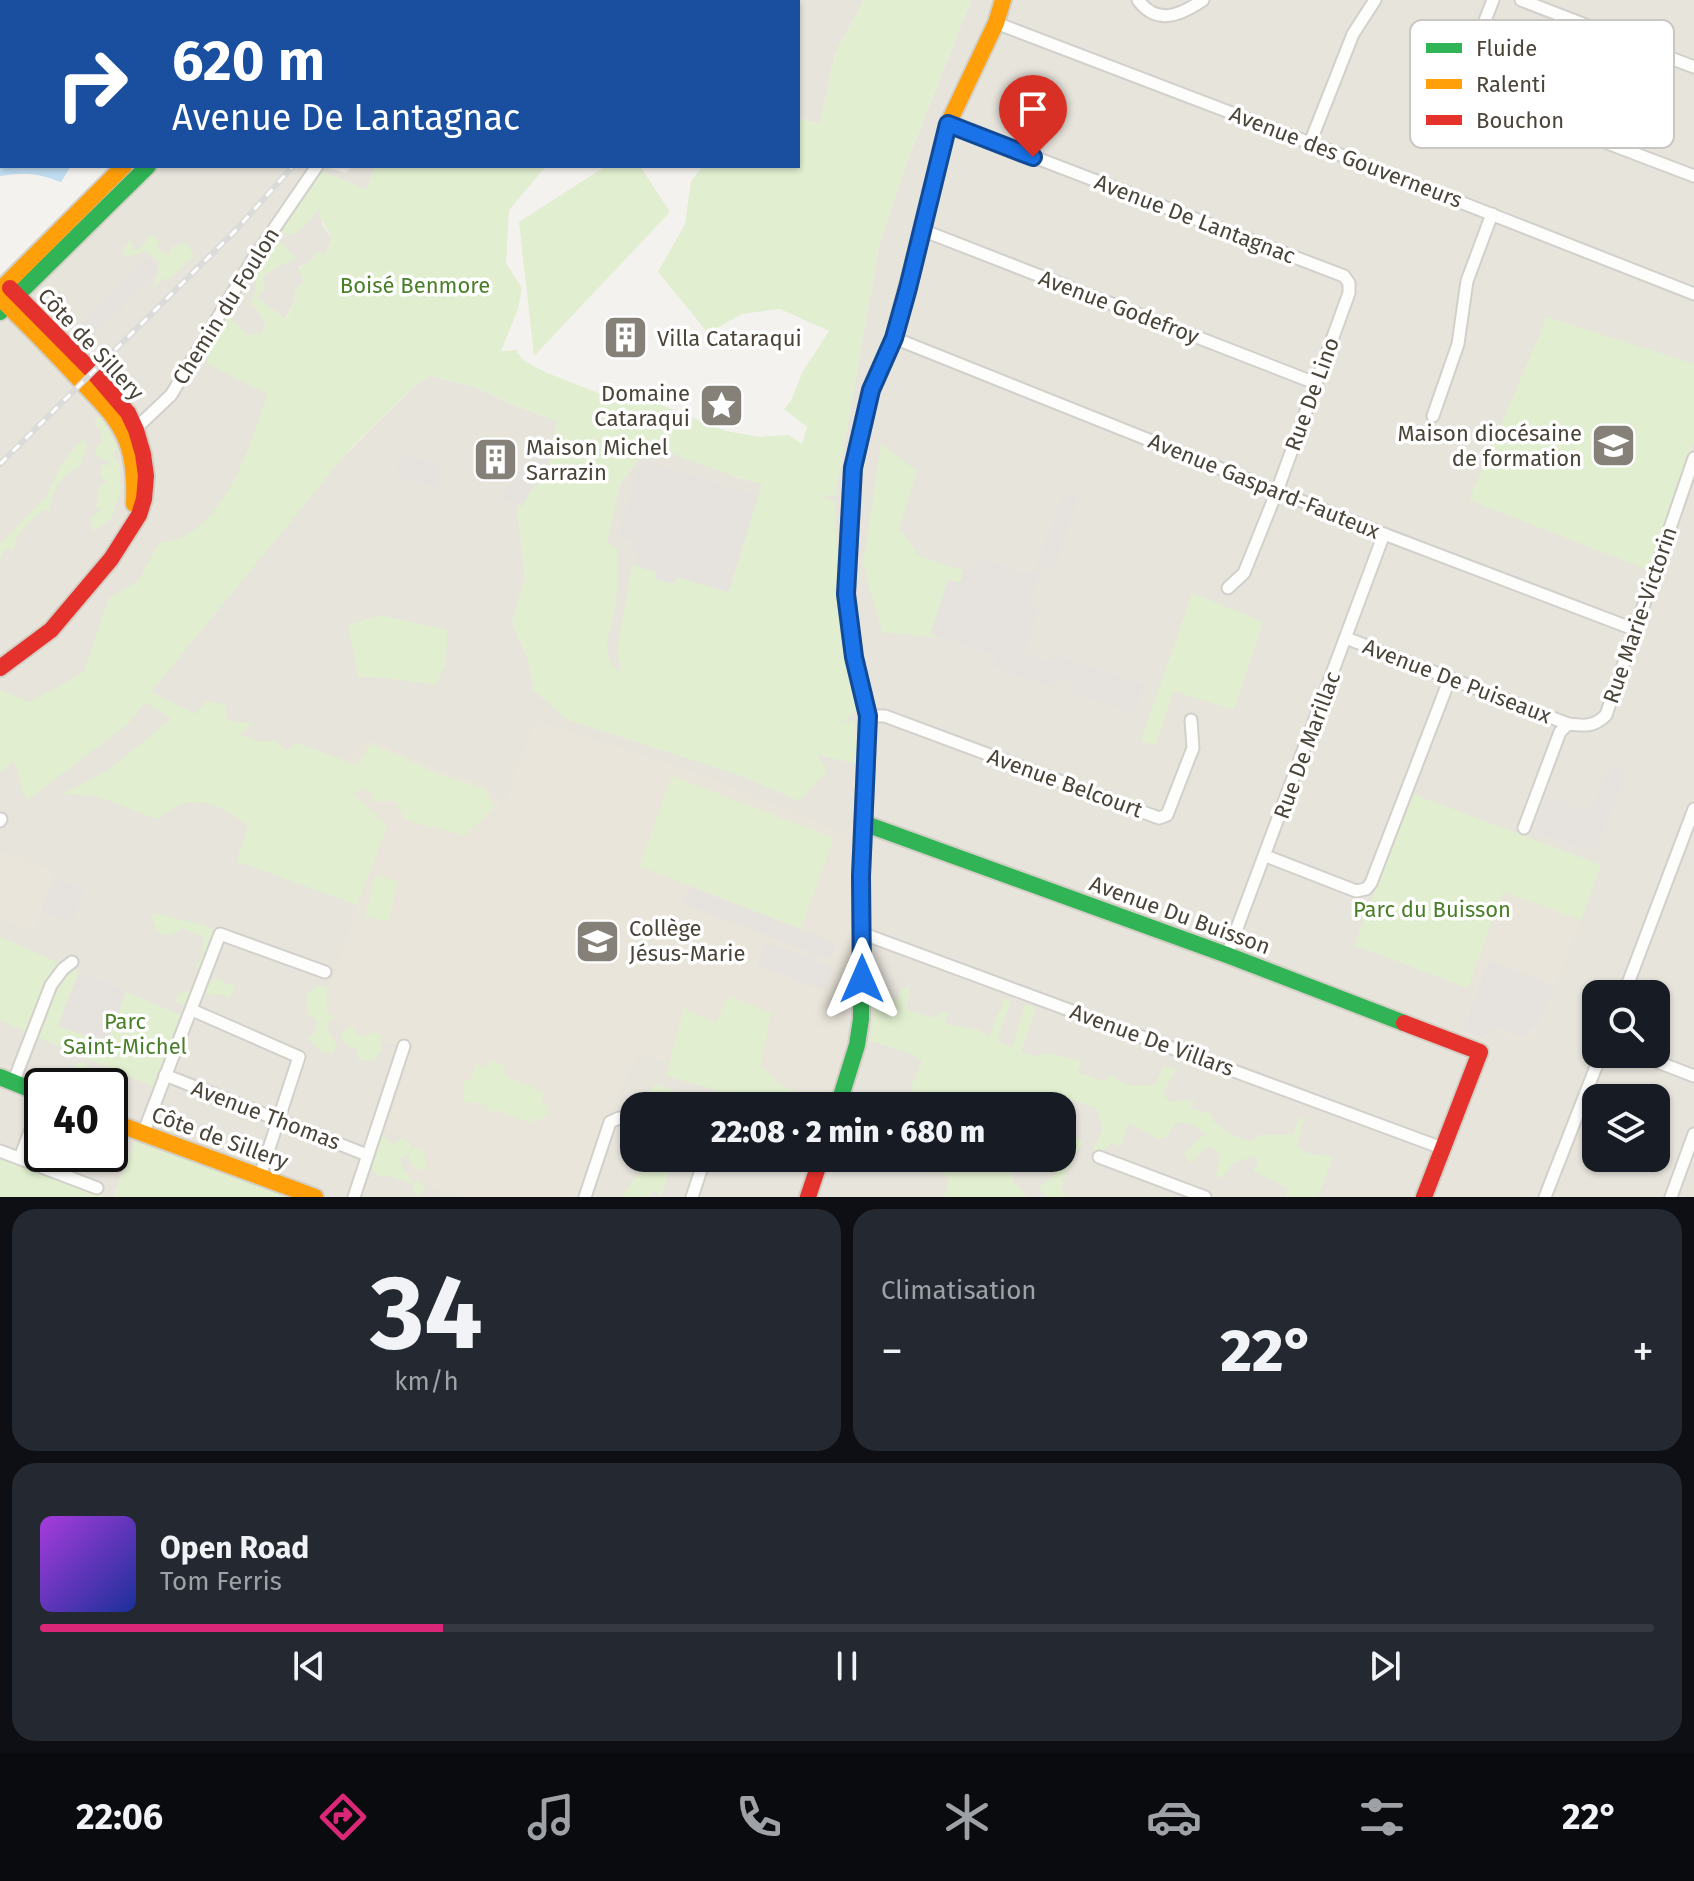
<!DOCTYPE html>
<html lang="fr">
<meta charset="utf-8">
<style>
body{margin:0;font-family:"Fira Sans",sans-serif;background:#242831;color:#f1f3f6;height:100vh;display:flex;flex-direction:column;font-size:30px;white-space:nowrap}
*{box-sizing:border-box;margin:0}
p{font-size:26px;color:#9ea1a6}
.icon{flex:none;width:44px;height:44px;fill:none;stroke:currentColor;stroke-width:2;stroke-linecap:round;stroke-linejoin:round}
.map{position:relative;height:1197px;overflow:hidden}
.side{display:flex;flex-direction:column;gap:12px;padding:12px;background:#0d0f14;flex:1}
.side>*{flex:none}
.top-card{position:absolute;left:0px;top:0px;width:800px;height:168px;box-shadow:0 2px 6px #0004;background:#1a4fa0;color:#fff;overflow:hidden}
.controls{position:absolute;left:1582px;top:980px;display:grid;gap:16px}
.controls a{display:grid;place-items:center;width:88px;height:88px;border-radius:16px;background:#171b24;box-shadow:0 2px 6px #0004;font-size:40px}
.speed{position:absolute;left:24px;top:1068px;display:flex;gap:16px;font-size:40px;font-weight:700;text-align:center}
.speed>*{display:grid;place-content:center;width:104px;height:104px;border-radius:50%;background:#171b24;box-shadow:0 2px 6px #0004;line-height:1}
.speed .limit{border:4px solid #111;border-radius:12px;background:#fff;color:#111}
.pin{position:absolute;display:grid;place-items:center;width:68px;height:68px;color:#fff;margin:-82px -34px;border-radius:50% 50% 50% 0;rotate:-45deg;box-shadow:0 0 8px #0007}
.pin .icon{rotate:45deg}
.me{position:absolute;width:88px;margin:-44px;rotate:0deg;stroke-linejoin:round;filter:drop-shadow(0 0 6px #0008)}
.turn{display:flex;align-items:center;gap:28px;height:168px;padding:0 40px;font-size:36px}
.turn .icon{width:104px;height:104px;stroke-width:2.5}
.turn b{display:block;font-size:56px;line-height:68px}
.big{font-size:60px;font-weight:800;line-height:1.1}
.side .widget{flex:1;display:flex;flex-direction:column;justify-content:center;gap:12px;min-width:0;padding:0 28px;border-radius:24px;background:#242831}
.side .dial{align-items:center;gap:0}
.dial b{font-size:104px;line-height:1}
.song{display:flex;align-items:center;gap:24px}
.cover{width:96px;height:96px;border-radius:12px;background:linear-gradient(135deg,hsl(280 70% 55%),hsl(230 70% 35%))}
.played{height:8px;border-radius:4px;background:linear-gradient(90deg,#db2777 25%,#363941 25%)}
.keys{display:flex;justify-content:space-around;direction:ltr}
.heat{display:flex;justify-content:space-between;align-items:center;font-size:44px;direction:ltr}
.side .tiles{flex:1;display:grid;gap:12px;grid-template-columns:1fr 1fr}
.widget:last-child{grid-column:span 2}
.trip{position:absolute;left:620px;top:1092px;width:456px;height:80px;border-radius:24px;background:#171b24;box-shadow:0 2px 6px #0004;font-weight:800;line-height:80px;text-align:center}
.menu{display:flex;height:128px;justify-content:space-around;align-items:center;background:#090b0e;color:#9ea1a6}
.menu .icon{width:56px;height:56px}
.menu .selected{color:#db2777}
.menu b{font-size:36px;color:#f1f3f6}
.map>svg:first-child{display:block}
</style>
<div class="map">
<svg width="1694" height="1197" viewBox="0 0 1694 1197">
<rect width="100%" height="100%" fill="#f4f2ee"/>
<g fill="#e7e4dc" fill-rule="evenodd">
<polygon points="283,0 570,0 571,2 282,2"/>
<polygon points="675,0 864,0 835,54 820,124 798,118 798,2 675,2"/>
<path d="M971,0H1694V1197H324L139,1131L113,1197H0V314L148,166H324L345,173L353,166H378L372,173L367,190L321,171L312,189L297,204L322,207V224L332,238L326,255L317,253L309,262L298,268L304,282L296,290L294,303L285,319L257,298L264,290V275L279,266L278,239L257,280V291L252,303L266,322L262,333L248,336L341,459L413,387L430,376L475,387L513,405L557,421L548,473L517,505L525,579L512,623L528,659L534,691L764,785L641,703L609,661L606,642L615,608L617,549L606,542L620,484L654,439L738,478L807,494L835,496L879,246L905,167ZM1596,994H1656V1054H1596ZM42,1086H110V1154H42ZM1596,1098H1656V1158H1596ZM634,1106H1062V1158H634Z"/>
</g>
<g fill="#eae5da">
<polygon points="536,721 695,772 851,836 852,963 847,1038 837,1079 827,1106 750,1106 656,1059 638,1054 603,1124 581,1197 460,1197 405,1177 418,1143 385,1131 402,1081 392,1078 402,1048 346,1028 323,1010 352,919 387,825 336,781 351,753 372,739 441,771 489,786 504,808 512,782"/>
<polygon points="1524,836 1601,865 1532,1046 1497,1033 1479,1041 1459,1033 1477,986 1472,978"/>
<polygon points="0,851 56,872 34,931 0,919"/>
</g>
<g fill="#e1eecf" fill-rule="evenodd">
<path d="M864,0H971L905,167L879,246L835,496L819,495L835,502L842,646L846,668L857,710L841,723L855,720L858,764L817,755L827,771L799,801L742,776L568,720L534,691L528,659L512,623L525,579L517,505L548,473L557,421L513,405L475,387L430,376L413,387L350,449L151,692L196,714L206,701L225,704L227,720L253,724L239,734L262,742L274,740L286,751L296,743L357,765L371,744L399,755L440,775L485,789L495,807L465,835L405,820L395,801L370,802L373,795L363,788L356,793L352,792L388,825L357,905L236,861L248,827C233,812 208,799 186,803C177,804 165,814 157,819L96,796L62,794L107,771L171,719L145,702L128,724L26,801L14,761L0,772V690L30,702L84,672L109,598L138,581L159,543C166,541 176,541 183,537C234,508 248,446 268,395L206,363L216,326L226,314L248,335L262,333L266,322L251,303C257,290 258,283 252,269L278,239L296,259L279,266L264,275V290L257,298L286,319L294,303L296,290L304,282L298,269L309,262L317,252L326,255L332,238L319,216L320,208L297,234H281L297,204L312,189L321,171L367,190L372,173L378,166H546L509,210L506,263L522,288L518,309L501,351L516,350L523,360L547,373L601,394L661,405L726,431L760,437L789,435L802,444L807,427L784,409L791,401L803,371L829,331L780,309L742,314L708,333L658,272L685,224L691,181L703,166H798V118L820,124L835,54ZM654,439L665,451L739,478L762,484L729,591L676,577L674,583L656,579L657,572L632,565L617,650L621,675C597,652 610,636 615,608C618,589 617,569 617,549L607,542L620,484Z"/>
<polygon points="606,166 640,166 670,212 534,356 519,222"/>
<polygon points="151,234 159,240 157,247 167,256 172,247 186,242 194,256 167,281 163,278 152,291 157,275 159,263 146,251 125,258 123,250 130,240 134,248 132,251 140,249"/>
<polygon points="1547,317 1694,364 1694,442 1651,571 1469,500"/>
<polygon points="101,416 117,447 113,455 120,465 121,491 111,519 94,532 90,518 103,507 96,508 98,488 107,482 100,476 102,464 111,466 105,459 100,458 94,450 102,442 101,432 93,421"/>
<path d="M83,438L87,446L80,466C60,476 52,490 50,511L43,510C29,522 17,530 14,549L4,550L0,560V544L45,498L62,463Z"/>
<polygon points="881,444 917,471 899,528 919,556 964,571 940,638 882,632 863,564"/>
<polygon points="1192,593 1263,622 1234,710 1174,691 1156,745 1141,741"/>
<polygon points="379,615 447,630 446,664 436,685 386,678 358,677 348,625"/>
<polygon points="672,776 834,838 801,929 639,866"/>
<polygon points="1413,794 1601,865 1581,920 1503,892 1468,988 1354,945"/>
<polygon points="375,875 398,882 388,922 365,916"/>
<polygon points="155,913 203,925 218,933 203,970 195,968 202,956 203,937 182,928 171,936 158,932 151,917"/>
<polygon points="0,937 180,1015 167,1051 169,1055 166,1055 153,1087 118,1072 113,1074 109,1068 73,1052 71,1054 62,1050 62,1048 0,1020"/>
<path d="M214,979L223,980V987L228,983L235,986L234,992L229,999L221,994L215,996L207,993L184,1006L175,1001L178,994C187,990 197,989 205,984L208,985Z"/>
<polygon points="319,985 327,987 327,1012 335,1018 327,1023 329,1032 337,1045 332,1054 318,1049 308,1038 315,1032 317,1020 308,1015 306,995"/>
<path d="M910,987L907,1010L935,1018L940,1013L948,1012L944,1024L976,1029L989,1037L1004,999L1011,1000L997,1041L1012,1048L1025,1004L1036,1008L1021,1052L1034,1056L1048,1053L1082,1061L1077,1072L1105,1082L1110,1074L1127,1085H1155L1164,1066L1176,1069L1163,1094L1168,1101L1194,1100L1192,1109L1212,1114L1213,1122L1232,1135L1252,1142L1258,1135H1293L1299,1118H1304L1297,1146C1308,1158 1319,1153 1333,1157L1318,1197H1285L1288,1188L1253,1171L1258,1163L1255,1155L1232,1164L1223,1177H1216L1220,1153L1210,1146L1190,1163L1184,1153L1206,1133L1190,1123H1175L1167,1137L1159,1139L1129,1123L1121,1147L1112,1143L1096,1158L1093,1149L1103,1128L1096,1108L1058,1095L1055,1106H944V1104L910,1090L922,1061L909,1053L870,1041L873,1019L872,992L897,1000L902,988Z"/>
<polygon points="728,996 771,1013 761,1065 778,1083 825,1106 760,1106 730,1094 666,1076 684,1008 716,1023"/>
<polygon points="352,1024 359,1036 380,1032 382,1050 374,1060 359,1060 357,1048 351,1048 340,1039 343,1033"/>
<polygon points="488,1061 503,1064 507,1077 545,1092 541,1102 551,1108 540,1122 535,1117 532,1124 497,1110 489,1113 487,1106 476,1102 474,1104 463,1102 464,1081 470,1080 476,1064 488,1069"/>
<polygon points="81,1062 87,1065 83,1070 89,1069 109,1079 107,1086 83,1086 74,1065"/>
<polygon points="654,1084 683,1094 681,1106 646,1106"/>
<polygon points="139,1131 313,1197 113,1197"/>
<polygon points="1062,1131 1083,1141 1063,1179 1062,1191 1067,1197 1047,1197 1038,1189 1055,1174 1039,1158 1062,1158"/>
<polygon points="381,1135 395,1145 401,1138 412,1144 411,1151 414,1146 424,1151 427,1170 415,1169 408,1158 410,1153 401,1158 401,1165 414,1184 417,1180 425,1187 424,1190 418,1195 412,1190 414,1185 391,1176 378,1177 368,1163 376,1158 377,1147"/>
<polygon points="0,1155 104,1195 103,1197 0,1197"/>
<path d="M656,1158H667C670,1174 668,1182 660,1196L654,1190L648,1197H623C631,1182 636,1172 654,1167Z"/>
<polygon points="944,1158 1018,1158 1010,1174 1016,1184 1026,1195 1025,1197 944,1197 949,1181 937,1164"/>
</g>
<g fill="#e6e3df">
<polygon points="146,258 159,270 94,337 81,325"/>
<polygon points="534,447 551,456 522,506 502,498"/>
<polygon points="403,452 443,468 437,487 395,475"/>
<polygon points="647,462 758,496 728,592 677,577 674,584 655,579 657,572 639,567 635,549 630,540 618,537 637,472"/>
<polygon points="1064,493 1078,497 1054,569 1043,566 1029,604 1039,608 1026,648 1018,646 1018,650 1049,662 1052,654 1144,685 1135,713 1072,693 1074,683 1058,678 1054,688 993,667 996,656 930,634 948,580 960,583 965,570 980,557 1025,574 1034,571"/>
<polygon points="1609,766 1628,772 1599,842 1588,851 1535,832 1546,796 1591,812"/>
<polygon points="53,878 84,889 72,922 41,911"/>
<polygon points="690,887 837,943 830,960 817,955 815,960 834,968 825,991 757,965 766,942 807,957 809,952 683,904"/>
<polygon points="1489,960 1555,986 1538,1025 1524,1037 1497,1028 1482,1038 1462,1030"/>
<polygon points="79,971 126,991 107,1043 58,1026"/>
</g>
<path fill="#c0ddf1" d="M0,0H167L166,2H2V166H71L61,182C36,173 26,172 0,176Z"/>
<g fill="none" stroke-linecap="round" stroke-linejoin="round">
<defs>
<g id="street">
<path d="M1138,0C1157,26 1181,15 1203,0"/>
<polyline points="1493,0 1466,69 1468,85 1476,93 1694,176"/>
<polyline points="1521,0 1694,67"/>
<polyline points="561,2 561,0"/>
<polyline points="996,23 1310,143 1694,294"/>
<polyline points="948,124 1344,276 1349,283 1349,293 1277,491 1244,573 1228,588"/>
<polyline points="1310,143 1353,34 1375,0"/>
<polyline points="922,230 1315,383"/>
<polyline points="894,338 1384,534 1636,630"/>
<polyline points="1433,416 1458,344 1467,281 1492,214"/>
<polyline points="132,432 171,395 252,261 317,166"/>
<polyline points="1346,638 1568,724"/>
<polyline points="868,716 885,716 1159,818 1167,815 1193,748 1191,720"/>
<polyline points="0,821 1,819"/>
<path d="M1524,828L1560,732L1568,724C1585,726 1594,727 1606,715L1694,458"/>
<polyline points="1266,856 1356,891 1366,889 1371,883 1450,678"/>
<polyline points="861,933 1442,1148"/>
<polyline points="1227,955 1384,534"/>
<polyline points="1624,994 1694,809"/>
<polyline points="192,1010 299,1057 260,1176"/>
<polyline points="1637,1054 1694,1076"/>
<polyline points="165,1075 367,1155"/>
<polyline points="13,1083 51,985 63,969 72,962"/>
<polyline points="143,1134 220,934 325,972"/>
<polyline points="0,1151 97,1188"/>
<polyline points="1099,1157 1205,1197"/>
<polyline points="20,1158 42,1100"/>
<polyline points="354,1197 404,1046"/>
<polyline points="585,1197 610,1122 619,1118 634,1123"/>
<polyline points="692,1197 705,1158"/>
<polyline points="1545,1197 1601,1054"/>
<polyline points="1671,1197 1694,1134"/>
</g>
<g id="fast">
<polyline points="0,312 148,166"/>
<polyline points="863,823 1227,955 1404,1023"/>
<polyline points="0,1077 42,1094"/>
<polyline points="838,1106 857,1045 861,1019 861,876 868,716 854,657 850,629"/>
</g>
<g id="slow">
<polyline points="282,2 283,0"/>
<polyline points="915,258 948,124 996,23 1003,0"/>
<polyline points="0,290 124,166"/>
<path d="M0,298C27,324 53,351 78,378C95,396 115,414 125,437C134,457 135,482 134,504"/>
<polyline points="110,1121 315,1197"/>
</g>
<g id="jam">
<polyline points="257,2 258,0"/>
<polyline points="850,629 846,594 853,468 871,390 894,338 915,258"/>
<polyline points="0,668 51,630 111,559 139,515 144,499 146,476 143,454 136,430 128,413 93,372 10,288"/>
<polyline points="1404,1023 1480,1052 1424,1197"/>
<polyline points="808,1197 821,1158"/>
</g>
</defs>
<use href="#street" stroke="#d2d0cb" stroke-width="15"/>
<use href="#fast" stroke="#d3cfc5" stroke-width="20"/>
<use href="#slow" stroke="#d3cfc5" stroke-width="20"/>
<use href="#jam" stroke="#d3cfc5" stroke-width="20"/>
<use href="#street" stroke="#fdfdfc" stroke-width="11"/>
<use href="#fast" stroke="#30b455" stroke-width="16"/>
<use href="#slow" stroke="#ff9f0a" stroke-width="16"/>
<use href="#jam" stroke="#e5322d" stroke-width="16"/>
<defs>
<g id="rail">
<polyline points="400,2 401,0"/>
<polyline points="0,464 236,230 293,166"/>
</g>
</defs>
<use href="#rail" stroke="#dbdbda" stroke-width="6"/>
<use href="#rail" stroke="#fff" stroke-width="3" stroke-dasharray="9" stroke-linecap="butt"/>
</g>
<g fill="none" stroke-linecap="round" stroke-linejoin="round">
<defs>
<polyline id="route" points="862,979 861,876 868,716 854,657 846,594 853,468 871,390 894,338 908,288 948,124 1033,157"/>
</defs>
<use href="#route" stroke="#114b97" stroke-width="20"/>
<use href="#route" stroke="#1a73e8" stroke-width="14"/>
</g>
<defs>
<symbol id="building-square" viewBox="-11 -11 22 22"><rect x="-9" y="-9" width="18" height="18" rx="4" fill="#868178" stroke="#fff"/><path d="M-4-6H4V6H1V3H-1V6H-4ZM-2.5-4.3h1.7v1.8h-1.7ZM.8-4.3h1.7v1.8H.8ZM-2.5-1h1.7V.8h-1.7ZM.8-1h1.7V.8H.8Z" fill="#fff"/></symbol>
<symbol id="sight-square" viewBox="-11 -11 22 22"><rect x="-9" y="-9" width="18" height="18" rx="4" fill="#868178" stroke="#fff"/><path d="M0-6L1.8-2.2L6-1.7L2.9 1.2L3.7 5.4L0 3.3L-3.7 5.4L-2.9 1.2L-6-1.7L-1.8-2.2Z" fill="#fff"/></symbol>
<symbol id="school-square" viewBox="-11 -11 22 22"><rect x="-9" y="-9" width="18" height="18" rx="4" fill="#868178" stroke="#fff"/><path d="M0-5L7-2L0 1L-7-2ZM-4 1L0 2.5L4 1V4Q0 6-4 4Z" fill="#fff"/></symbol>
</defs>
<g fill-rule="evenodd">
<use href="#building-square" x="600" y="312" width="51" height="51"/>
<use href="#sight-square" x="696" y="380" width="51" height="51"/>
<use href="#school-square" x="1588" y="420" width="51" height="51"/>
<use href="#building-square" x="470" y="434" width="51" height="51"/>
<use href="#school-square" x="572" y="916" width="51" height="51"/>
</g>
<g text-anchor="middle" dominant-baseline="central" stroke-width="7" stroke-linejoin="round" paint-order="stroke">
<g font-size="22" fill="#4b4439" stroke="#fff">
<text transform="translate(1346 157) rotate(21)">Avenue des Gouverneurs</text>
<text transform="translate(1195 219) rotate(21)">Avenue De Lantagnac</text>
<text transform="translate(226 306) rotate(-58)">Chemin du Foulon</text>
<text transform="translate(1119 307) rotate(21)">Avenue Godefroy</text>
<text transform="translate(91 344) rotate(47)">Côte de Sillery</text>
<text transform="translate(1312 394) rotate(-70)">Rue De Lino</text>
<text transform="translate(1264 486) rotate(22)">Avenue Gaspard-Fauteux</text>
<text transform="translate(1640 615) rotate(-71)">Rue Marie-Victorin</text>
<text transform="translate(1457 681) rotate(21)">Avenue De Puiseaux</text>
<text transform="translate(1307 745) rotate(-70)">Rue De Marillac</text>
<text transform="translate(1065 783) rotate(20)">Avenue Belcourt</text>
<text transform="translate(1180 915) rotate(20)">Avenue Du Buisson</text>
<text transform="translate(1152 1040) rotate(20)">Avenue De Villars</text>
<text transform="translate(266 1115) rotate(21)">Avenue Thomas</text>
<text transform="translate(220 1138) rotate(20)">Côte de Sillery</text>
</g>
<g font-size="22" fill="#4a7f2a" stroke="#fff">
<text x="415" y="285">Boisé Benmore</text>
<text x="1432" y="909">Parc du Buisson</text>
<text x="125" y="1021">Parc<tspan x="125" dy="25">Saint-Michel</tspan></text>
</g>
<g font-size="22" fill="#4b4439" stroke="#fff" text-anchor="start">
<text x="657" y="338">Villa Cataraqui</text>
<text x="690" y="393" text-anchor="end">Domaine<tspan x="690" dy="25">Cataraqui</tspan></text>
<text x="1582" y="433" text-anchor="end">Maison diocésaine<tspan x="1582" dy="25">de formation</tspan></text>
<text x="526" y="447">Maison Michel<tspan x="526" dy="25">Sarrazin</tspan></text>
<text x="629" y="928">Collège<tspan x="629" dy="25">Jésus-Marie</tspan></text>
</g>
</g>
<rect x="1410" y="20" width="264" height="128" rx="12" fill="#fff" stroke="#c9c7c4" stroke-width="2"/>
<rect x="1426" y="43" width="36" height="10" fill="#30b455"/>
<rect x="1426" y="79" width="36" height="10" fill="#ff9f0a"/>
<rect x="1426" y="115" width="36" height="10" fill="#e5322d"/>
<g font-size="22" fill="#4b4439">
<text x="1476" y="56">Fluide</text>
<text x="1476" y="92">Ralenti</text>
<text x="1476" y="128">Bouchon</text>
</g>
</svg>
<div class="controls">
<a><svg class="icon" aria-label="search" viewBox="0 0 24 24"><circle cx="10" cy="10" r="6"/><path d="M15 15l6 6"/></svg></a>
<a><svg class="icon" aria-label="layers" viewBox="0 0 24 24"><path d="M12 4l9 5-9 5-9-5zM3 14l9 5 9-5"/></svg></a>
</div>
<div class="speed"><div class="limit">40</div></div>
<div class="pin" style="left:1033px;top:157px;background:#d93025"><svg class="icon" aria-label="arrive" viewBox="0 0 24 24"><path d="M6 21V4h12l-3 4 3 4H6"/></svg></div>
<svg class="me" style="left:862px;top:979px" viewBox="-20 -20 40 40"><path d="M0-17L14 15 0 8-14 15z" fill="#1a73e8" stroke="#fff" stroke-width="4"/></svg>
<div class="trip">22:08 · 2 min · 680 m</div>
<div class="top-card">
<div class="turn"><svg class="icon" aria-label="right" viewBox="0 0 24 24"><path d="M7 20v-9h11M14 6l5 5-5 5"/></svg><div><b>620 m</b>Avenue De Lantagnac</div></div>
</div>
</div>
<section class="side">
<div class="tiles">
<div class="widget dial"><b>34</b><p>km/h</p></div>
<div class="widget"><p>Climatisation</p>
<div class="heat"><a>−</a><b class="big">22°</b><a>+</a></div>
</div>
<div class="widget">
<div class="song"><i class="cover"></i><div><b>Open Road</b><p>Tom Ferris</p></div></div>
<div class="played"></div>
<div class="keys"><svg class="icon" aria-label="previous" viewBox="0 0 24 24"><path d="M18 5L8 12l10 7zM5 5v14"/></svg><svg class="icon" aria-label="pause" viewBox="0 0 24 24"><path d="M8 5v14M16 5v14"/></svg><svg class="icon" aria-label="next" viewBox="0 0 24 24"><path d="M6 5l10 7-10 7zM19 5v14"/></svg></div>
</div>
</div>
</section>
<nav class="menu">
<b>22:06</b>
<svg class="icon selected" aria-label="directions" viewBox="0 0 24 24"><path d="M12 3l9 9-9 9-9-9zM9 14v-3h6M13 9l2 2-2 2"/></svg>
<svg class="icon" aria-label="music" viewBox="0 0 24 24"><path d="M9 18V5l10-2v13"/><circle cx="6" cy="18" r="3"/><circle cx="16" cy="16" r="3"/></svg>
<svg class="icon" aria-label="phone" viewBox="0 0 24 24"><path d="M5 4h4l2 5-3 2q2 4 5 5l2-3 5 2v4C11 20 4 13 5 4z"/></svg>
<svg class="icon" aria-label="climate" viewBox="0 0 24 24"><path d="M12 3v18M4 7l16 10M4 17L20 7"/></svg>
<svg class="icon" aria-label="car" viewBox="0 0 24 24"><path d="M5 17H2v-5l4-1 3-4h7l3 4 3 1v5h-3M9 17h6M6 11h13"/><circle cx="7" cy="17" r="2"/><circle cx="17" cy="17" r="2"/></svg>
<svg class="icon" aria-label="filters" viewBox="0 0 24 24"><path d="M4 7h16M4 17h16"/><circle cx="9" cy="7" r="2"/><circle cx="15" cy="17" r="2"/></svg>
<b>22°</b>
</nav>
